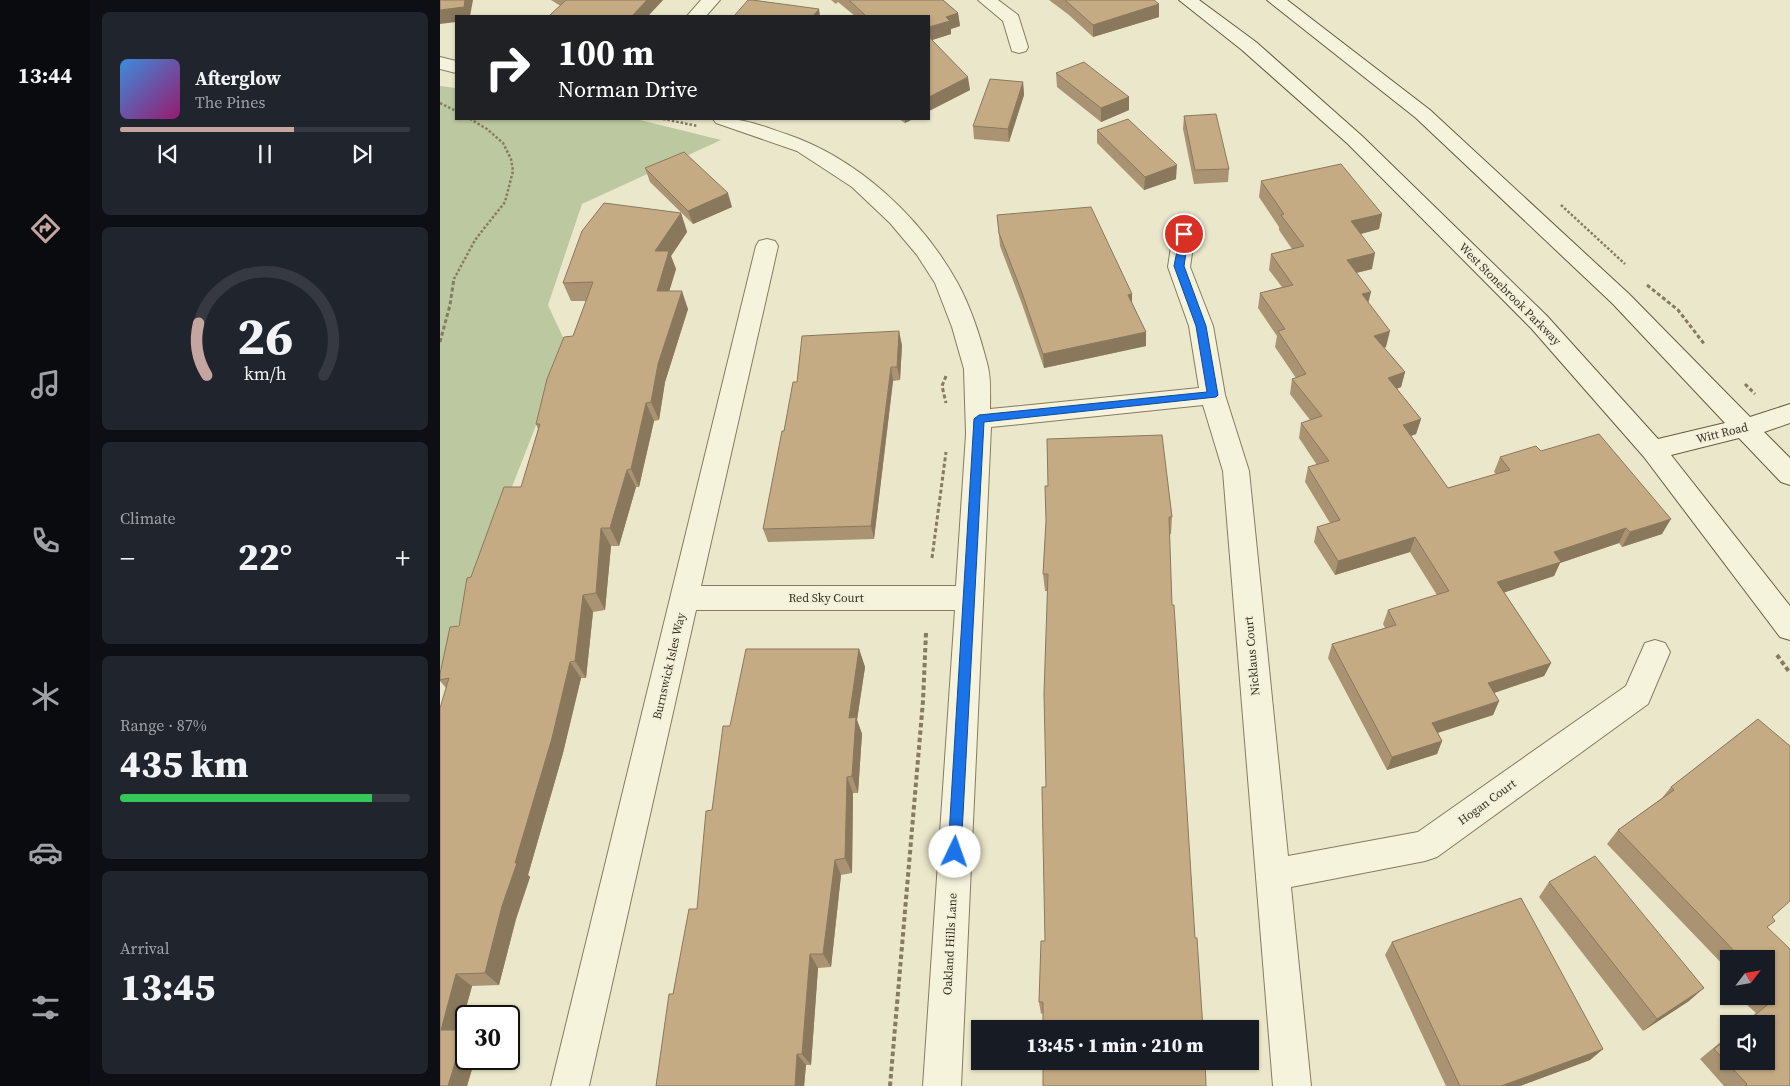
<!DOCTYPE html>
<meta charset="utf-8">
<style>
body{margin:0;font-family:"Source Serif 4",serif;background:#20242c;color:#f1f3f6;height:100vh;display:flex;flex-direction:column;font-size:19px;white-space:nowrap}
*{box-sizing:border-box;margin:0}
p{font-size:16px;color:#9ea1a6}
.icon{flex:none;width:28px;height:28px;fill:none;stroke:currentColor;stroke-width:2;stroke-linecap:round;stroke-linejoin:round}
.map{position:relative;flex:1;overflow:hidden}
.details{display:flex;flex-direction:column;gap:12px;padding:12px;background:#0d0f14;width:350px}
.details>*{flex:none}
.hud{position:absolute;left:15px;top:15px;width:475px;height:105px;border-radius:0px;box-shadow:0 1px 4px #0004;background:#202124;color:#fff;overflow:hidden}
.needle{width:32px;rotate:59deg}
.tools{position:absolute;left:1280px;top:950px;display:grid;gap:10px}
.tools a{display:grid;place-items:center;width:55px;height:55px;border-radius:0px;background:#171b24;box-shadow:0 1px 4px #0004;font-size:25px}
.speed{position:absolute;left:15px;top:1005px;display:flex;gap:10px;font-size:25px;font-weight:700;text-align:center}
.speed>*{display:grid;place-content:center;width:65px;height:65px;border-radius:50%;background:#171b24;box-shadow:0 1px 4px #0004;line-height:1}
.speed .limit{border:2px solid #111;border-radius:8px;background:#fff;color:#111}
.pin{position:absolute;display:grid;place-items:center;width:42px;height:42px;color:#fff;margin:-21px;border:2px solid #fff;border-radius:50%;box-shadow:0 1px 5px #0007}
.me{position:absolute;width:55px;margin:-28px;rotate:3deg;stroke-linejoin:round;filter:drop-shadow(0 0 4px #0008)}
.turn{display:flex;align-items:center;gap:18px;height:105px;padding:0 20px;font-size:22px}
.turn .icon{width:65px;height:65px;stroke-width:2.5}
.turn b{display:block;font-size:35px;line-height:42px}
.big{font-size:38px;font-weight:800;line-height:1.1}
.details .widget{flex:1;display:flex;flex-direction:column;justify-content:center;gap:8px;min-width:0;padding:0 18px;border-radius:8px;background:#20242c}
.details .dial{align-items:center;gap:0}
.dial svg{height:130px;overflow:visible;fill:none;stroke:#363941;stroke-width:7;stroke-linecap:round;text-anchor:middle}
.dial text{fill:#f1f3f6;stroke:none}
.song{display:flex;align-items:center;gap:15px}
.cover{width:60px;height:60px;border-radius:8px;background:linear-gradient(135deg,hsl(210 70% 55%),hsl(320 70% 35%))}
.played{height:5px;border-radius:2px;background:linear-gradient(90deg,#c5a5a0 60%,#363941 60%)}
.keys{display:flex;justify-content:space-around;direction:ltr}
.heat{display:flex;justify-content:space-between;align-items:center;font-size:28px;direction:ltr}
.charge{height:8px;border-radius:4px;background:linear-gradient(90deg,#34c759 87%,#363941 0)}
.trip{position:absolute;left:531px;top:1020px;width:288px;height:50px;border-radius:0px;background:#171b24;box-shadow:0 1px 4px #0004;font-weight:800;line-height:50px;text-align:center}
main{display:flex;flex:1;min-height:0}
.menu{display:flex;flex-direction:column;width:90px;justify-content:space-around;align-items:center;background:#090b0e;color:#9ea1a6}
.menu .icon{width:35px;height:35px}
.menu .on{color:#c5a5a0}
.menu b{font-size:22px;color:#f1f3f6}
.map>svg:first-child{display:block}
</style>
<main>
<nav class="menu">
<b>13:44</b>
<svg class="icon on" aria-label="directions" viewBox="0 0 24 24"><path d="M12 3l9 9-9 9-9-9zM9 14v-3h6M13 9l2 2-2 2"/></svg>
<svg class="icon" aria-label="music" viewBox="0 0 24 24"><path d="M9 18V5l10-2v13"/><circle cx="6" cy="18" r="3"/><circle cx="16" cy="16" r="3"/></svg>
<svg class="icon" aria-label="phone" viewBox="0 0 24 24"><path d="M5 4h4l2 5-3 2q2 4 5 5l2-3 5 2v4C11 20 4 13 5 4z"/></svg>
<svg class="icon" aria-label="climate" viewBox="0 0 24 24"><path d="M12 3v18M4 7l16 10M4 17L20 7"/></svg>
<svg class="icon" aria-label="car" viewBox="0 0 24 24"><path d="M5 17H2v-5l4-1 3-4h7l3 4 3 1v5h-3M9 17h6M6 11h13"/><circle cx="7" cy="17" r="2"/><circle cx="17" cy="17" r="2"/></svg>
<svg class="icon" aria-label="filters" viewBox="0 0 24 24"><path d="M4 7h16M4 17h16"/><circle cx="9" cy="7" r="2"/><circle cx="15" cy="17" r="2"/></svg>
</nav>
<section class="details">
<div class="widget">
<div class="song"><i class="cover"></i><div><b>Afterglow</b><p>The Pines</p></div></div>
<div class="played"></div>
<div class="keys"><svg class="icon" aria-label="previous" viewBox="0 0 24 24"><path d="M18 5L8 12l10 7zM5 5v14"/></svg><svg class="icon" aria-label="pause" viewBox="0 0 24 24"><path d="M8 5v14M16 5v14"/></svg><svg class="icon" aria-label="next" viewBox="0 0 24 24"><path d="M6 5l10 7-10 7zM19 5v14"/></svg></div>
</div>
<div class="widget dial"><svg viewBox="0 0 100 80">
<path d="M14 69A42 42 0 1 1 86 69"/>
<path d="M14 69A42 42 0 0 1 9 37" stroke="#c5a5a0"/>
<text x="50" y="56" font-size="32" font-weight="700">26</text>
<text x="50" y="72" font-size="11">km/h</text>
</svg></div>
<div class="widget"><p>Climate</p>
<div class="heat"><a>−</a><b class="big">22°</b><a>+</a></div>
</div>
<div class="widget"><p>Range · 87%</p><b class="big">435 km</b><div class="charge"></div></div>
<div class="widget"><p>Arrival</p><b class="big">13:45</b></div>
</section>
<div class="map">
<svg width="1350" height="1086" viewBox="0 0 1350 1086">
<rect width="100%" height="100%" fill="#ebe7ca"/>
<polygon fill="#bcc89f" points="0,86 16,88 16,119 196,119 281,140 142,204 108,305 127,346 0,671"/>
<g fill="none" stroke-linecap="round" stroke-linejoin="round">
<defs>
<g id="street">
<polygon points="261,0 280,0 266,16 247,16"/>
<polygon points="538,0 558,0 578,15 588,47 586,51 579,53 572,51 563,21"/>
<polygon points="0,57 16,61 16,73 0,69"/>
<path d="M273,119C302,117 319,125 346,134C417,158 480,216 517,282C531,307 541,339 548,367C551,380 550,395 550,409L759,388L749,326L728,267L733,233L736,228L744,226L752,228L755,233L750,267L773,326L785,395L809,471L848,856L978,832L1186,686L1205,643L1215,640L1225,643L1230,652L1208,704L997,857L985,861L851,887L871,1086H833L783,471L763,405L551,427L521,1086H483L515,610H256L149,1086H111L316,246L319,241L327,239L335,241L338,246L261,586H516L526,434L524,369L512,327L495,283L477,255L450,223L412,187L357,151L276,123Z"/>
</g>
<polygon id="secondary" points="739,0 759,0 816,42 922,136 1107,316 1218,439 1285,423 1173,304 976,118 827,0 847,0 990,110 1189,294 1310,417 1350,404 1350,423 1324,432 1350,458 1350,485 1341,482 1299,438 1231,455 1350,606 1350,640 1340,637 1204,457 1091,328 908,144 802,50"/>
</defs>
<use href="#street" stroke="#867b60" stroke-width="2"/>
<use href="#secondary" stroke="#685c43" stroke-width="2"/>
<g stroke="#867b60" stroke-width="2.5" stroke-dasharray="2.5 2" stroke-linecap="butt">
<polyline points="0,103 16,111"/>
<polyline points="223,119 258,126"/>
<polyline points="1121,205 1185,264"/>
<polyline points="14,279 35,240 65,202 73,171 71,159 63,143 47,129 30,119"/>
</g>
<g stroke="#867b60" stroke-width="3" stroke-dasharray="4 2.5" stroke-linecap="butt">
<polyline points="1207,285 1238,310 1265,345"/>
<polyline points="0,342 10,305 14,278"/>
<polyline points="506,376 502,386 506,403"/>
<polyline points="1305,384 1315,394"/>
<polyline points="492,558 506,452"/>
</g>
<g stroke="#867b60" stroke-width="4" stroke-dasharray="4.5 3" stroke-linecap="butt">
<polyline points="1337,655 1350,673"/>
<polyline points="450,1086 483,701 486,633"/>
</g>
<use href="#street" fill="#f6f3dd" fill-rule="evenodd"/>
<use href="#secondary" fill="#f6f3dd" fill-rule="evenodd"/>
</g>
<g fill="#a99372">
<polygon points="111,0 223,0 208,16 109,16 121,5 119,5"/>
<polygon points="391,0 503,0 518,13 520,26 511,29 511,34 492,40 530,90 489,111 489,16 415,16 398,2 396,4"/>
<polygon points="609,0 714,0 719,17 653,37 629,15"/>
<polygon points="616,73 689,97 689,110 661,122 617,87"/>
<polygon points="583,82 584,95 569,142 534,139 533,126"/>
<polygon points="744,116 789,169 788,182 754,184 743,129"/>
<polygon points="459,119 473,119 465,123"/>
<polygon points="657,130 736,179 704,190 657,143"/>
<polygon points="205,168 292,207 253,224 210,182"/>
<polygon points="821,181 942,214 939,229 921,234 932,269 916,273 946,347 944,348 965,372 961,387 957,389 981,419 976,434 971,436 1008,488 1056,474 1054,472 1060,457 1101,451 1222,534 1182,547 1179,543 1120,563 1114,576 1064,592 1111,663 1104,676 1054,693 1059,701 1053,715 998,733 1002,741 997,754 947,770 888,658 892,644 945,628 943,624 948,610 997,595 970,552 895,575 874,542 877,527 890,523 865,482 868,467 877,465 859,438 861,423 870,420 850,394 852,379 856,378 835,347 837,336 818,308 820,293 842,287 829,270 831,254 852,249 839,230 839,227 819,197"/>
<polygon points="241,213 247,232 231,256 236,269 229,291 248,309 225,382 219,420 214,421 199,487 196,487 179,546 171,546 165,610 153,612 146,678 141,678 123,753 88,875 90,877 76,919 59,985 32,986 20,1030 35,1059 27,1086 0,1086 6,688 0,681 0,674 19,626 31,577 81,487 98,429 96,424 133,336 146,301 131,301 123,283"/>
<polygon points="557,215 692,294 692,303 706,332 706,346 604,368 582,304 560,246"/>
<polygon points="462,345 460,380 453,381 434,539 328,542 323,529 344,431 357,382"/>
<polygon points="732,517 731,534 729,534 603,1013 601,1014 599,1002 605,941 608,591 605,591 603,574 606,521"/>
<polygon points="419,649 425,667 417,720 422,734 418,793 413,793 412,873 401,875 391,967 378,968 371,1065 366,1065 364,1086 216,1086 233,994 257,909 272,810 290,726"/>
<polygon points="1318,719 1332,917 1328,927 1350,1086 1284,1086 1260,1059 1289,1035 1289,1061 1326,1024 1303,1024 1316,1013 1306,1004 1313,997 1312,996 1326,996 1326,959 1289,959 1289,971 1167,844 1178,830 1222,798 1231,787"/>
<polygon points="1109,882 1249,1001 1203,1031 1099,897"/>
<polygon points="952,942 1163,1049 1150,1060 1080,1086 1006,1086 945,955"/>
</g>
<g fill="#8a785c">
<polygon points="25,0 33,0 30,16 16,16 16,22 0,24 0,10"/>
<polygon points="207,0 223,0 208,16 192,16"/>
<polygon points="719,4 719,17 653,37 653,25"/>
<polygon points="379,9 380,16 373,16"/>
<polygon points="518,13 520,26 511,29 511,34 489,41 489,27 506,17"/>
<polygon points="528,77 530,90 489,111 489,97"/>
<polygon points="583,82 584,95 569,142 568,129"/>
<polygon points="689,97 689,110 661,122 661,108"/>
<polygon points="465,119 473,119 465,123"/>
<polygon points="737,165 736,179 704,190 705,177"/>
<polygon points="288,193 292,207 253,224 248,211"/>
<polygon points="241,213 247,232 231,256 236,269 224,309 217,291 215,251"/>
<polygon points="942,214 939,229 908,237 911,221"/>
<polygon points="935,253 932,269 904,276 907,260"/>
<polygon points="242,291 248,309 225,382 219,420 211,402 218,364"/>
<polygon points="931,292 927,308 922,294"/>
<polygon points="692,294 692,308 688,295"/>
<polygon points="459,331 462,345 460,380 457,367"/>
<polygon points="950,331 946,347 930,351 934,336"/>
<polygon points="706,332 706,346 604,368 603,354"/>
<polygon points="451,367 453,381 434,539 431,526"/>
<polygon points="965,372 961,387 944,393 948,378"/>
<polygon points="206,403 214,421 199,487 191,469"/>
<polygon points="981,419 976,434 959,440 963,425"/>
<polygon points="187,470 196,487 179,546 170,528"/>
<polygon points="1231,519 1222,534 1182,547 1190,532"/>
<polygon points="161,528 171,546 165,610 156,593"/>
<polygon points="1186,528 1179,543 1120,563 1114,576 1051,597 1057,582 1114,552"/>
<polygon points="975,537 970,552 895,575 898,561"/>
<polygon points="143,595 153,612 146,678 135,661"/>
<polygon points="419,649 425,667 417,720 422,734 418,793 412,776 409,718"/>
<polygon points="130,662 141,678 123,753 88,875 90,877 76,919 59,985 45,973 62,906 75,863"/>
<polygon points="1111,663 1104,676 1042,697 1048,683"/>
<polygon points="1059,701 1053,715 987,736 992,723"/>
<polygon points="1002,741 997,754 947,770 952,757"/>
<polygon points="407,777 413,793 412,873 405,858"/>
<polygon points="395,860 401,875 391,967 383,954"/>
<polygon points="370,954 378,968 371,1065 362,1054"/>
<polygon points="16,974 32,986 17,1041 1,1030"/>
<polygon points="1264,988 1249,1001 1203,1031 1217,1019"/>
<polygon points="25,1030 26,1030 26,1059 35,1059 27,1086 8,1086"/>
<polygon points="1163,1049 1150,1060 1080,1086 1061,1086"/>
<polygon points="357,1054 366,1065 364,1086 355,1086"/>
</g>
<g fill="#c5ab84" stroke="#8a785c">
<polygon points="0,0 25,0 24,7 0,10"/>
<polygon points="126,0 207,0 192,16 109,16"/>
<polygon points="308,0 312,0 379,9 373,16 294,16"/>
<polygon points="409,0 503,0 518,13 506,17 510,21 489,27 489,16 426,16"/>
<polygon points="625,0 714,0 719,4 653,25"/>
<polygon points="489,37 528,77 489,97"/>
<polygon points="644,62 689,97 661,108 616,73"/>
<polygon points="550,79 583,82 568,129 533,126"/>
<polygon points="776,114 789,169 755,170 744,116"/>
<polygon points="688,119 737,165 705,177 657,130"/>
<polygon points="244,152 288,193 248,211 205,168"/>
<polygon points="901,164 942,214 911,221 935,253 907,260 931,292 922,294 950,331 934,336 965,372 948,378 981,419 963,425 1008,488 1070,470 1060,457 1096,446 1101,451 1159,434 1231,519 1190,532 1186,528 1114,552 1121,562 1057,582 1111,663 1048,683 1059,701 992,723 1002,741 952,757 892,644 956,625 948,610 1009,591 975,537 898,561 877,527 900,520 868,467 889,461 861,423 882,416 852,379 866,374 838,331 845,329 820,293 853,285 831,254 864,246 841,215 844,214 821,181"/>
<polygon points="164,203 241,213 215,251 229,251 217,291 242,291 218,364 211,402 206,403 191,469 187,470 170,528 161,528 156,593 143,595 135,661 130,662 112,738 75,863 77,863 62,906 45,973 16,974 1,1030 25,1030 8,1086 0,1086 0,708 9,678 0,680 0,674 10,627 19,626 27,578 31,577 64,487 81,487 100,424 96,424 107,379 124,337 133,336 153,282 123,283 142,231"/>
<polygon points="651,207 692,294 688,295 706,332 603,354 581,290 559,233 557,215"/>
<polygon points="459,331 457,367 451,367 431,526 323,529 342,431 344,431 353,382 357,382 362,336"/>
<polygon points="722,435 732,517 729,517 732,605 734,605 755,938 757,938 763,1029 603,1029 603,1002 599,1002 601,941 605,941 602,787 606,787 604,693 608,574 603,574 606,521 605,486 608,486 607,439"/>
<polygon points="306,649 419,649 409,718 416,717 412,776 407,777 405,858 395,860 383,954 370,954 362,1054 357,1054 355,1086 216,1086 229,994 233,994 249,909 257,909 266,811 272,810 283,726 290,726"/>
<polygon points="1318,719 1350,746 1350,901 1332,917 1335,921 1327,927 1350,949 1350,1086 1305,1086 1307,1084 1274,1049 1289,1037 1289,1061 1326,1061 1326,1024 1304,1024 1331,1002 1325,996 1326,996 1326,987 1328,986 1326,984 1326,959 1302,959 1178,830 1234,790 1231,787"/>
<polygon points="1155,856 1264,988 1217,1019 1109,882"/>
<polygon points="1081,898 1163,1049 1061,1086 1020,1086 952,942"/>
<polygon points="603,1061 765,1061 766,1086 603,1086"/>
</g>
<polygon fill="#1a73e8" stroke="#114b97" points="741,231 748,231 749,234 744,266 766,326 778,395 776,397 544,422 521,852 519,856 515,858 510,856 508,852 534,419 539,415 767,392 756,326 734,266"/>
<g text-anchor="middle" dominant-baseline="central" stroke-width="4" stroke-linejoin="round" paint-order="stroke">
<g font-size="12" fill="#383022" stroke="#f3f0d9">
<text transform="translate(1070 294) rotate(45)">West Stonebrook Parkway</text>
<text transform="translate(1282 433) rotate(-14)">Witt Road</text>
<text x="386" y="598">Red Sky Court</text>
<text transform="translate(812 656) rotate(-95)">Nicklaus Court</text>
<text transform="translate(229 666) rotate(-77)">Burnswick Isles Way</text>
<text transform="translate(1047 802) rotate(-36)">Hogan Court</text>
<text transform="translate(510 944) rotate(-87)">Oakland Hills Lane</text>
</g>
</g>
</svg>
<div class="tools">
<a><svg class="needle" viewBox="-14 -14 28 28"><path d="M0-13l5 13h-10z" fill="#e53935"/><path d="M0 13l5-13h-10z" fill="#9ea1a6"/></svg></a>
<a><svg class="icon" aria-label="sound" viewBox="0 0 24 24"><path d="M4 9h4l5-4v14l-5-4H4zM17 9q2 3 0 6"/></svg></a>
</div>
<div class="speed"><div class="limit">30</div></div>
<div class="pin" style="left:744px;top:234px;background:#d93025"><svg class="icon" aria-label="arrive" viewBox="0 0 24 24"><path d="M6 21V4h12l-3 4 3 4H6"/></svg></div>
<svg class="me" style="left:515px;top:852px" viewBox="-20 -20 40 40"><circle r="19" fill="#fff"/><path d="M0-13L10 11 0 6-10 11z" fill="#1a73e8"/></svg>
<div class="trip">13:45 · 1 min · 210 m</div>
<div class="hud">
<div class="turn"><svg class="icon" aria-label="right" viewBox="0 0 24 24"><path d="M7 20v-9h11M14 6l5 5-5 5"/></svg><div><b>100 m</b>Norman Drive</div></div>
</div>
</div>
</main>
